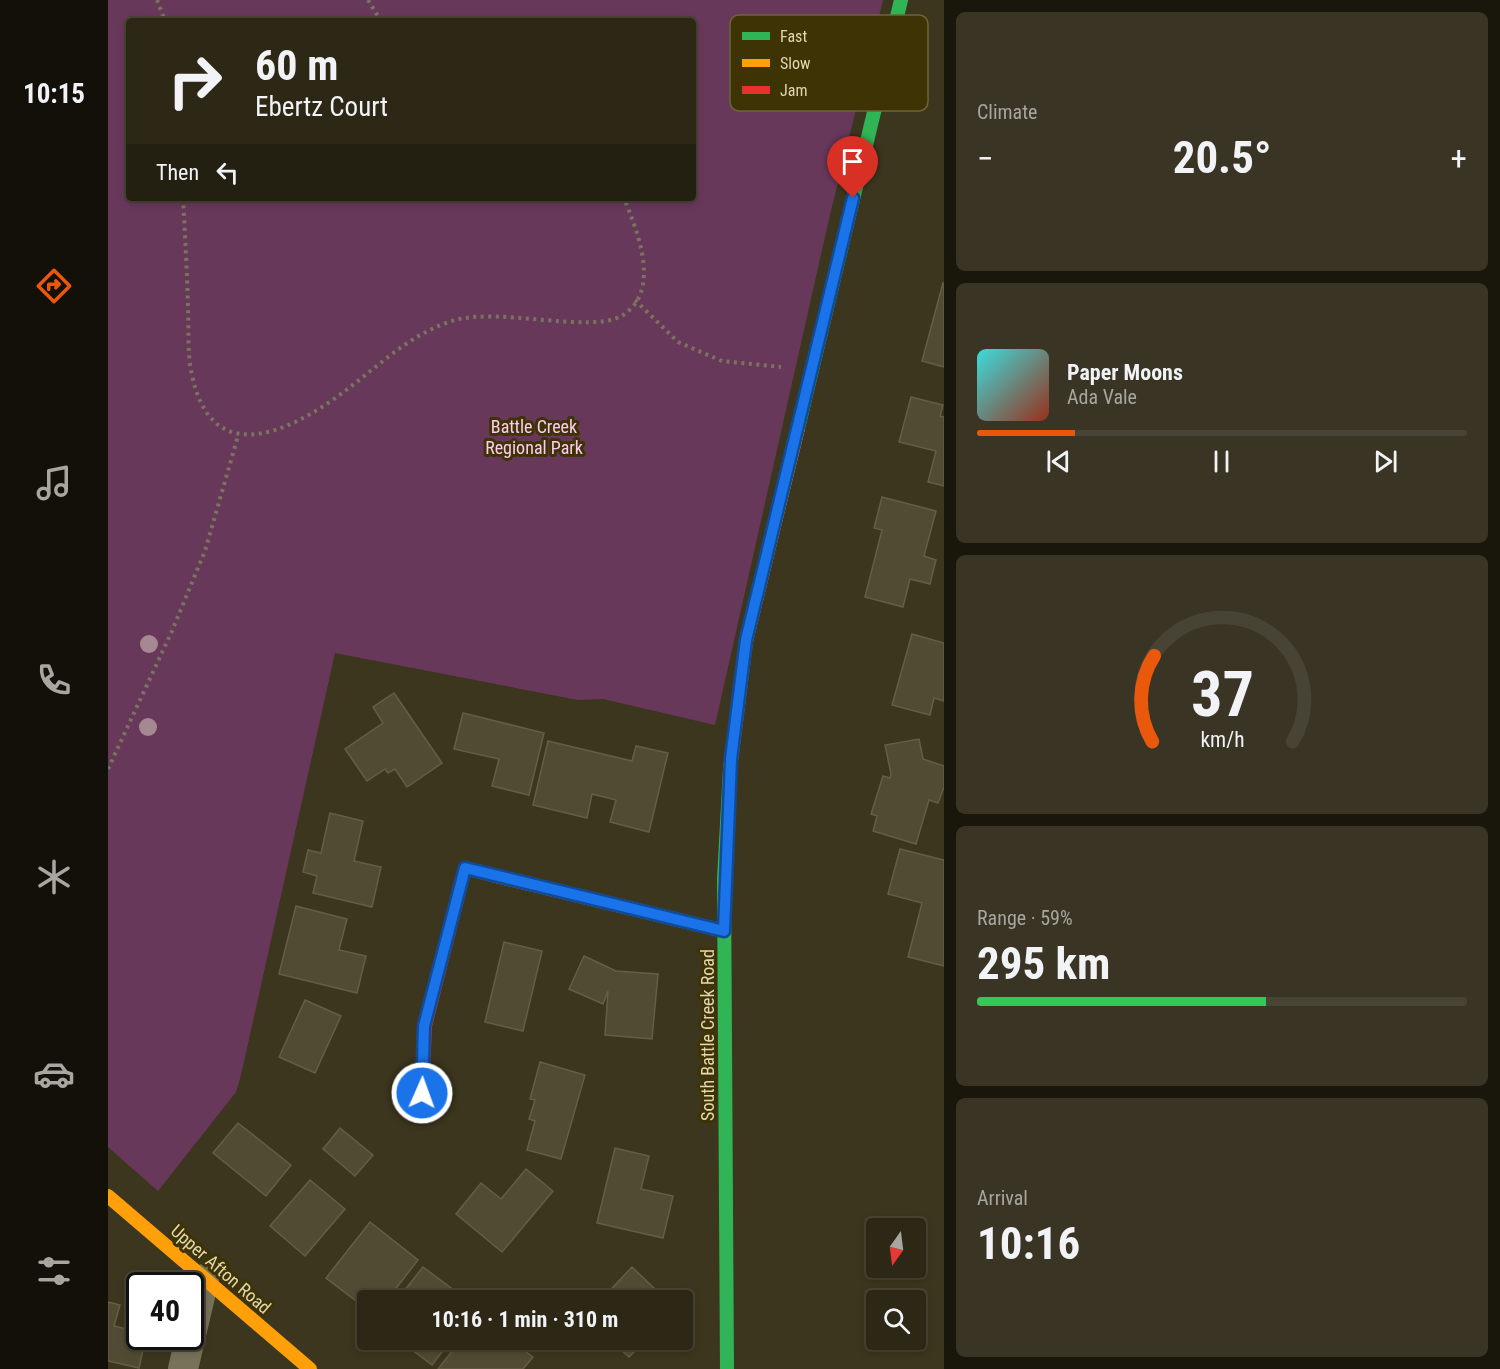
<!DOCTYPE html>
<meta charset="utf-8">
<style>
body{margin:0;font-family:"Roboto Condensed",sans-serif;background:#393423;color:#f1f3f6;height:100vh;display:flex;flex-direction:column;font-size:22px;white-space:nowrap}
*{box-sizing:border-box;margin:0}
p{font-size:20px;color:#a7a6a1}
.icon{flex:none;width:33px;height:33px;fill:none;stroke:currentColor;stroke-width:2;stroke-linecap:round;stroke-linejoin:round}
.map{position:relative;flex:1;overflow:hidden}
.details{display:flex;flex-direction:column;gap:12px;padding:12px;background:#19160c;width:556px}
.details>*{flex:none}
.top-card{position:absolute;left:18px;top:18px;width:570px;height:183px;border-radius:6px;box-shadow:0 3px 9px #0003,0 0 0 2px #484435;background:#2d2816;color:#f1f3f6;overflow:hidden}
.needle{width:39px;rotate:194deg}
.fabs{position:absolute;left:758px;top:1218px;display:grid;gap:12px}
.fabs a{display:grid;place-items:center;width:60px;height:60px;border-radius:6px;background:#2d2816;box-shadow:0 3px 9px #0003,0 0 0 2px #484435;font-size:30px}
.speed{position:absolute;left:18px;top:1272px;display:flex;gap:12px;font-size:30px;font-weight:700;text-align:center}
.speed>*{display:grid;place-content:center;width:78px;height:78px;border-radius:50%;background:#2d2816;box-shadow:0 3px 9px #0003,0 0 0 2px #484435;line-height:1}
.speed .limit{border:3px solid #111;border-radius:9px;background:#fff;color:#111}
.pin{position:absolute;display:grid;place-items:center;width:51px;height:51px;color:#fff;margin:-62px -26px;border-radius:50% 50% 50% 0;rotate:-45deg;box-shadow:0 0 6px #0007}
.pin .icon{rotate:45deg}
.me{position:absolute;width:66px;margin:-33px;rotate:2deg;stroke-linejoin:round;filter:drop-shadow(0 0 4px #0008)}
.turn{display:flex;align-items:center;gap:21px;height:126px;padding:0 30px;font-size:27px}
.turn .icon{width:78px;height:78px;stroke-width:2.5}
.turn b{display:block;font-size:42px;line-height:51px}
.then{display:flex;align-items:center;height:57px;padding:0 30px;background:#0003;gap:12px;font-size:22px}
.big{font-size:45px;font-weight:700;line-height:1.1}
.details .card{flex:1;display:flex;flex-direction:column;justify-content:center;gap:9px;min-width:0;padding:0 21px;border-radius:9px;background:#393423}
.details .dial{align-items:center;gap:0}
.dial svg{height:156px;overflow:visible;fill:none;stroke:#484435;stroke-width:7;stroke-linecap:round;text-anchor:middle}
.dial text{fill:#f1f3f6;stroke:none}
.song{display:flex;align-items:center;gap:18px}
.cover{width:72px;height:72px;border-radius:9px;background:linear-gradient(135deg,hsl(180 70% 55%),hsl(10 70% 35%))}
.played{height:6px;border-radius:3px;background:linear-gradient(90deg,#ea580c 20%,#484435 20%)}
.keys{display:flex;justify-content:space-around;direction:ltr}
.heat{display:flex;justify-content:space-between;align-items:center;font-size:33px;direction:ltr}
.charge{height:9px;border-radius:4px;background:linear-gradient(90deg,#34c759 59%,#484435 0)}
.trip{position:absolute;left:249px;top:1290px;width:336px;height:60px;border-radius:6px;background:#2d2816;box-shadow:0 3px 9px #0003,0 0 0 2px #484435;font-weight:700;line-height:60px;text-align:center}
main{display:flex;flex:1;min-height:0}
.tab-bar{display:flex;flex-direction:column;width:108px;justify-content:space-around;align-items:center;background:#121009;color:#a7a6a1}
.tab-bar .icon{width:42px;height:42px}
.tab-bar .active{color:#ea580c}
.tab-bar b{font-size:27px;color:#f1f3f6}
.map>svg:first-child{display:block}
</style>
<main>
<nav class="tab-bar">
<b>10:15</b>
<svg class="icon active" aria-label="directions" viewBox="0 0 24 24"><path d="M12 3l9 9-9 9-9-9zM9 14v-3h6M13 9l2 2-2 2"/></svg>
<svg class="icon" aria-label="music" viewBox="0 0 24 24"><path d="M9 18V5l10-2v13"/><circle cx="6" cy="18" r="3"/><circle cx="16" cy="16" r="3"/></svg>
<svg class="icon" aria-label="phone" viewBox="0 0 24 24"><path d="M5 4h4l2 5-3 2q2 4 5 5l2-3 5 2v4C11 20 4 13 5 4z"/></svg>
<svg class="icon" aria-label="climate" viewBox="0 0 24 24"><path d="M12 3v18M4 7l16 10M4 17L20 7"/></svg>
<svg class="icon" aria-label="car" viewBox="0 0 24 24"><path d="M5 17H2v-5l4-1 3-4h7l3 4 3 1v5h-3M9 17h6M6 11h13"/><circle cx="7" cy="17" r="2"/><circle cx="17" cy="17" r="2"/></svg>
<svg class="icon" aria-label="filters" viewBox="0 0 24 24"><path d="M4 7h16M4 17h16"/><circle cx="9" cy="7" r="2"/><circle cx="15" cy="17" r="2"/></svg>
</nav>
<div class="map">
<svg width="836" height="1369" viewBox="0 0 836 1369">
<rect width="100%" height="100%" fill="#3c361e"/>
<path fill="#68385b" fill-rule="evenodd" d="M0,0H775L721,219L607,725L495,699L470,700L227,653L133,1075L128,1092L50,1191L0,1147ZM21,21H585V198H21Z"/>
<g fill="#524b34" stroke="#665e41" stroke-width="1.5">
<polygon points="835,283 836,283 836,367 814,361"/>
<polygon points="803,397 835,405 832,416 836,417 836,486 820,482 828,451 791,442"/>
<polygon points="774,497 828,511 816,556 828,560 822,584 802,579 795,607 757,597 774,530 766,528"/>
<polygon points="804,634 836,643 836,701 826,698 822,715 784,705"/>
<polygon points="286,693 334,763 299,787 287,769 280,773 277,769 259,781 237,749 275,723 265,707"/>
<polygon points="355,713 436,733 421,795 384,786 391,759 346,749"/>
<polygon points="811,739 815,759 836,766 836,787 830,803 821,800 808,844 765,831 769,816 763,814 775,776 782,778 783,774 777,745"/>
<polygon points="440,741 524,761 528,746 560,753 541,832 502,822 508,800 484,794 479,818 425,805"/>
<polygon points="222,813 255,821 246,861 273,867 264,907 205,893 209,876 195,872 200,850 213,853"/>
<polygon points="792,849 836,860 836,966 800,957 814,903 780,894"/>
<polygon points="188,906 239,919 231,950 258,956 249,993 171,974"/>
<polygon points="396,942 434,951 415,1031 377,1022"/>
<polygon points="476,956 508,971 550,974 544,1039 497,1035 500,991 495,1004 461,989"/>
<polygon points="197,1000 233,1016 207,1073 171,1057"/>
<polygon points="432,1062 477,1075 453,1159 419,1150 427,1121 421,1119 427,1100 422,1099"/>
<polygon points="130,1123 183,1165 158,1196 105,1153"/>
<polygon points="232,1128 265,1155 247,1176 215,1149"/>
<polygon points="507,1148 541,1156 533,1189 565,1196 555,1238 489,1223"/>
<polygon points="418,1169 445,1191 394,1252 348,1214 373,1183 393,1199"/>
<polygon points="202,1180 237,1209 197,1256 162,1226"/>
<polygon points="262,1222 310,1260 279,1300 260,1300 260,1310 218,1278"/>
<polygon points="315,1267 359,1300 289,1300"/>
<polygon points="524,1267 548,1290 538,1300 493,1300"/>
<polygon points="0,1302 12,1305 6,1326 32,1332 32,1336 38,1336 31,1368 0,1361"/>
<polygon points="291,1340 343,1340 324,1365"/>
<polygon points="353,1340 403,1340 425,1357 415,1369 330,1369"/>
<polygon points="502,1340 538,1340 521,1357"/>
</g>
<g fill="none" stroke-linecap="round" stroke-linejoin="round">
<g stroke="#7a745f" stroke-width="4" stroke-dasharray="3 4.5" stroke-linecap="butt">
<polyline points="49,0 57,21"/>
<polyline points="260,0 273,21"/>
<path d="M75,198C77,234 79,271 80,307C81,329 79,354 84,375C102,462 169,438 223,401C263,374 298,335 344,321C390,306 483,335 515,315C554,290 529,231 516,198"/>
<polyline points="527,300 570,342 614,361 673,367"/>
<polyline points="0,769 64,631 97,551 130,436"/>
</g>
<polyline stroke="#79725a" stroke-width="30" points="75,1369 96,1279"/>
<g stroke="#30b455" stroke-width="14">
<polyline points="690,428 793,0"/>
<polyline points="619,1369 616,879 622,769"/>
</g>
<g stroke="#ff9f0a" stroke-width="14">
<polyline points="622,769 638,641 690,428"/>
<polyline points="388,876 616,931"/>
<polyline points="0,1196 202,1369"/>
</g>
<polyline stroke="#e5322d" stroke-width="14" points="314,1093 317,1026 357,868 388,876"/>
</g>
<g fill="#a68892">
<circle cx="41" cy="644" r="9"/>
<circle cx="40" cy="727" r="9"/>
</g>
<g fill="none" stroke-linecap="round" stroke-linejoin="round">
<defs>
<polyline id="route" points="314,1093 316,1026 357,868 616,931 623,759 638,640 745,198"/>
</defs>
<use href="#route" stroke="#114b97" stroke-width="15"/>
<use href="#route" stroke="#1a73e8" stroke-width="10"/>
</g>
<g text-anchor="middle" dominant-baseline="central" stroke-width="6" stroke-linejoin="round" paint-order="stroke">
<g font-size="18" fill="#fdcbf1" stroke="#3e3304">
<text x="426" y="426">Battle Creek<tspan x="426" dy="21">Regional Park</tspan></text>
</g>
<g font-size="18" fill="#e2d7b1" stroke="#3e3304">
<text transform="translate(599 1035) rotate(-90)">South Battle Creek Road</text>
<text transform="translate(113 1269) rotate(41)">Upper Afton Road</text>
</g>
</g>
<rect x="622" y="15" width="198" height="96" rx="9" fill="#3e3304" stroke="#6f6438" stroke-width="1.5"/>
<rect x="634" y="32" width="28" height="8" fill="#30b455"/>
<rect x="634" y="59" width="28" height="8" fill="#ff9f0a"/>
<rect x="634" y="86" width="28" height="8" fill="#e5322d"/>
<g font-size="16" fill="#e2d7b1">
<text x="672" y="42">Fast</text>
<text x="672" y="69">Slow</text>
<text x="672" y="96">Jam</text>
</g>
</svg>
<div class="fabs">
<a><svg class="needle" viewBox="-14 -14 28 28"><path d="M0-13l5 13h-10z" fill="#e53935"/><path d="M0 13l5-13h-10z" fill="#a7a6a1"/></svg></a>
<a><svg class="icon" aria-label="search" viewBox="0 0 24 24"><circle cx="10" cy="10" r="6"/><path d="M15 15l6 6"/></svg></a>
</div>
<div class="speed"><div class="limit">40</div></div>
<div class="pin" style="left:745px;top:198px;background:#d93025"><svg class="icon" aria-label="arrive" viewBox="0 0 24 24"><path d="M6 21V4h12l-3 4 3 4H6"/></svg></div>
<svg class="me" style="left:314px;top:1093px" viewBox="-20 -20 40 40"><circle r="17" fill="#1a73e8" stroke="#fff" stroke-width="3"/><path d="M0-11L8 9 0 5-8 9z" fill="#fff"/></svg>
<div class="trip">10:16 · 1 min · 310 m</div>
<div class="top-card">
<div class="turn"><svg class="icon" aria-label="right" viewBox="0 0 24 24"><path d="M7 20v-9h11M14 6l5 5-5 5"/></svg><div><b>60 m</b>Ebertz Court</div></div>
<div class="then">Then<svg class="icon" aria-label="left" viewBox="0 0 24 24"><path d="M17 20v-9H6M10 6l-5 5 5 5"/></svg></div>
</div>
</div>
<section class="details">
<div class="card"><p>Climate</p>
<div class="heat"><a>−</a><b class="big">20.5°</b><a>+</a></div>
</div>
<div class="card">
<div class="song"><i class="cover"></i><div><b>Paper Moons</b><p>Ada Vale</p></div></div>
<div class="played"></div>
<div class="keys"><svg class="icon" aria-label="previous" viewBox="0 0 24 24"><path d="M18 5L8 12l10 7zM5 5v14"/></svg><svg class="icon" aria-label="pause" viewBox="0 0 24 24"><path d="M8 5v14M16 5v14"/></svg><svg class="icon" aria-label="next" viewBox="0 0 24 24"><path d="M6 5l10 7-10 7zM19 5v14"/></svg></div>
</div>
<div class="card dial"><svg viewBox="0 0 100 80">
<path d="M14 69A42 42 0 1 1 86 69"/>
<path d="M14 69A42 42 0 0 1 15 25" stroke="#ea580c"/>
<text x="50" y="56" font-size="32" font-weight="700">37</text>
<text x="50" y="72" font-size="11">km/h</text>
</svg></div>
<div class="card"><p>Range · 59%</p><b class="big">295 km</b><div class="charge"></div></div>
<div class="card"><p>Arrival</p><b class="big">10:16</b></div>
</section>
</main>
